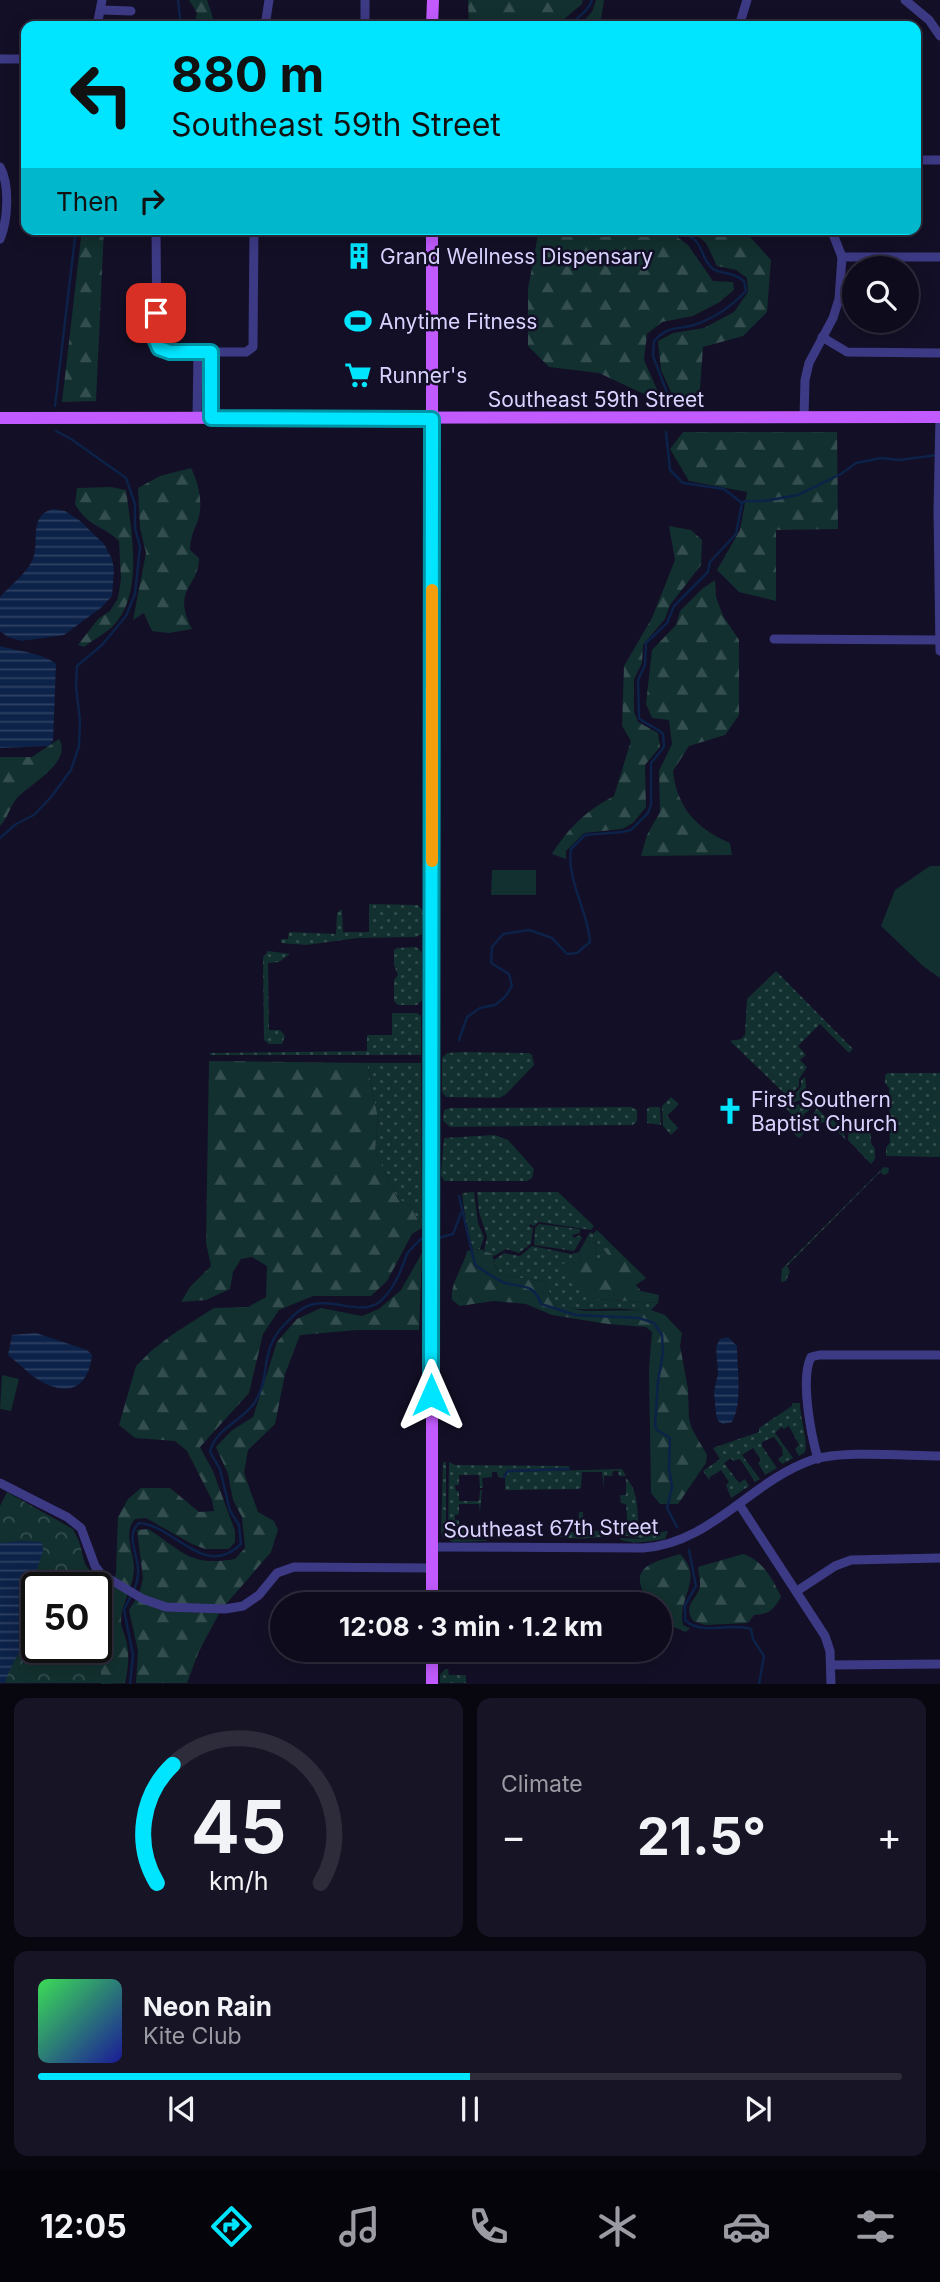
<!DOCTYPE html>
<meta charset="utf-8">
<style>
body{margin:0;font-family:Inter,sans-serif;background:#171425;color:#f1f3f6;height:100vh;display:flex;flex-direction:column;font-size:26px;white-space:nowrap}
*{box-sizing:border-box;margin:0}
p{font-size:23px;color:#9b9ba3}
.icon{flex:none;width:38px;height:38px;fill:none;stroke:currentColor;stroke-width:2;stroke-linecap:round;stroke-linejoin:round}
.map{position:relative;height:1684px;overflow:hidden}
.sheet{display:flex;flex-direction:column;gap:14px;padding:14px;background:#08060f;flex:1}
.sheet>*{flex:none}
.guide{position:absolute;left:21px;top:21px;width:900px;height:214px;border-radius:14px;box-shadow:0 4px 18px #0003,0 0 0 2px #2e2b3b;background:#00e5ff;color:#111;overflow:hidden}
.buttons{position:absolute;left:842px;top:256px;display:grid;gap:14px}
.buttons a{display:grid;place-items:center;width:77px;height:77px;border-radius:50%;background:#0e0b1c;box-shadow:0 4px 18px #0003,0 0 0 2px #2e2b3b;font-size:35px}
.speed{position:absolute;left:21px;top:1572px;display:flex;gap:14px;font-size:35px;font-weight:700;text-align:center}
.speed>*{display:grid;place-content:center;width:91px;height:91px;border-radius:50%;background:#0e0b1c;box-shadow:0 4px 18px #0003,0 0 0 2px #2e2b3b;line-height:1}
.speed .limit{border:4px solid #111;border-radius:10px;background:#fff;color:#111}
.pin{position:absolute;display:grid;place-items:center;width:60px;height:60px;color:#fff;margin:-30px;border-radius:14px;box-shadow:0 4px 10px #0006}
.me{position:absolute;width:77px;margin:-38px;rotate:0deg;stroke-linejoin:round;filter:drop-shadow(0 0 5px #0008)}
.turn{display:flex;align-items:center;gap:24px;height:147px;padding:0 35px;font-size:32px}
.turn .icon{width:91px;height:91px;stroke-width:2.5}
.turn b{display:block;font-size:49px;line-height:60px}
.then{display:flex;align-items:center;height:66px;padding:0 35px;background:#0003;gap:14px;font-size:26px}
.big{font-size:52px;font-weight:700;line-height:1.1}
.sheet .widget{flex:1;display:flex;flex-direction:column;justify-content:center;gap:10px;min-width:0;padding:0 24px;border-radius:14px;background:#171425}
.sheet .dial{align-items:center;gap:0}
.dial svg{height:182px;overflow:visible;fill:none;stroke:#2e2b3b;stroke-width:7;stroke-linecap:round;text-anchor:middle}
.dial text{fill:#f1f3f6;stroke:none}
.song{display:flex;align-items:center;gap:21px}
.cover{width:84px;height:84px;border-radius:10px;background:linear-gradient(135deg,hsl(130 70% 55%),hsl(240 70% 35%))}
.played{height:7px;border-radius:4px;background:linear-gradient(90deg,#00e5ff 50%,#2e2b3b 50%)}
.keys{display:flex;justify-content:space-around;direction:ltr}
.heat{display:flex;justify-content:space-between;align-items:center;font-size:38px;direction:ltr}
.sheet .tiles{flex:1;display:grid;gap:14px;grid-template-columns:1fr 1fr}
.widget:last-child{grid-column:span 2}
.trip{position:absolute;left:270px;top:1592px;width:402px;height:70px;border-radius:35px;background:#0e0b1c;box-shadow:0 4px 18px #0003,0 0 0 2px #2e2b3b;font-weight:700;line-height:70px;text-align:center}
.tab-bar{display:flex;height:112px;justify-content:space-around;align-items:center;background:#06040b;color:#9b9ba3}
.tab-bar .icon{width:49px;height:49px}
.tab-bar .active{color:#00e5ff}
.tab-bar b{font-size:32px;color:#f1f3f6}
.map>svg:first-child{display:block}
</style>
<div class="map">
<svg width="940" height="1684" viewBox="0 0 940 1684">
<defs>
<pattern id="grass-dots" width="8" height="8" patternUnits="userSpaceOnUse" patternTransform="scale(1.75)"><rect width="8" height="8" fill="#12302f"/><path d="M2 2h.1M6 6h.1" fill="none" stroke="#344d4e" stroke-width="1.8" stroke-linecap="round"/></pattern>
<pattern id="forest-firs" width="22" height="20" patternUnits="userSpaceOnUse" patternTransform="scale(1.75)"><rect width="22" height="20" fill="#12302f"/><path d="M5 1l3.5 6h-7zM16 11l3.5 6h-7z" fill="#344d4e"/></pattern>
<pattern id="park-crowns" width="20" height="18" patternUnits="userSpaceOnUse" patternTransform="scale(1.75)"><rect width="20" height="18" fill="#12302f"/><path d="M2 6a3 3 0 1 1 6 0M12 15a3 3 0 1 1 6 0" fill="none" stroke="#344d4e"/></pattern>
<pattern id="water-rules" width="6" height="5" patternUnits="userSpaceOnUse" patternTransform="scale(1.75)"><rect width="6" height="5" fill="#0c2248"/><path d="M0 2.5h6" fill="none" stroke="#2f4163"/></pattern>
</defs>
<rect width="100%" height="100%" fill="#130f26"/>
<g fill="url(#grass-dots)">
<polygon points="369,904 418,905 423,911 422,934 416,937 358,938 306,945 281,943 281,939 288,939 289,932 336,934 337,913 342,909 343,932 369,932"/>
<polygon points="416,947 422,952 422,1000 417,1005 398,1005 394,1001 394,980 398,975 394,965 394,950 397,948"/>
<polygon points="268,951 290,954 279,962 268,963 269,1030 280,1030 285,1036 282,1044 269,1044 264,1040 263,957"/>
<polygon points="776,971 853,1049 849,1053 820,1024 798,1046 806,1055 800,1060 807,1067 799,1079 799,1086 788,1097 730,1041 741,1039 745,1035 747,999"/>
<polygon points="392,1013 417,1013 421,1016 421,1055 210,1055 210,1053 367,1051 367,1035 392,1035"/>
<polygon points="463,1052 529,1053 532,1055 534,1065 505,1095 499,1098 446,1097 442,1092 442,1058 447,1053"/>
<polygon points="367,1063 421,1063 422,1228 410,1205 398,1199 375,1152 378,1118"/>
<polygon points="888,1073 940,1073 940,1157 886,1156 886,1148 890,1142 889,1088 885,1083 885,1075"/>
<polygon points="805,1077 807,1099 793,1102 790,1099 801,1087 801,1080"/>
<polygon points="671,1097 679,1104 667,1116 678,1128 671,1135 663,1126 662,1106"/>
<polygon points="810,1102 815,1106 804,1114 803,1118 791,1130 785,1124 793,1116 785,1107"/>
<polygon points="631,1107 637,1110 637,1121 633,1125 450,1127 443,1121 444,1110 450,1108"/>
<polygon points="650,1107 660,1107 661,1125 647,1123 647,1109"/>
<polygon points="817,1108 825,1117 830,1117 844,1131 845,1139 828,1122 814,1123 799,1138 793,1133 805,1121 809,1120"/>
<polygon points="865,1122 871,1122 871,1143 875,1149 875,1159 871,1164 848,1140 849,1127 864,1127"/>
<polygon points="495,1135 508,1140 534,1169 532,1178 527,1181 444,1181 441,1175 444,1138"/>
<polygon points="884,1167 889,1168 888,1173 884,1175 880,1172 787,1266 790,1271 786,1281 781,1282 782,1269"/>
<polygon points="474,1192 478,1223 484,1237 480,1249 473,1250 465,1217 462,1193"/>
<polygon points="477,1192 558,1192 594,1226 591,1230 539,1222 534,1226 530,1224 529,1226 533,1228 531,1244 519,1253 506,1249 494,1256 484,1250 487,1237 479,1212"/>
<polygon points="539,1224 580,1229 580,1233 572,1235 574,1238 580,1235 582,1238 574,1251 534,1245 535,1228"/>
<polygon points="597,1230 610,1243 605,1251 609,1255 609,1263 597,1259 595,1254 598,1243 585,1241 590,1232 593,1234"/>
<path d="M532,1246L571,1254L579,1252L580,1262L562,1264L595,1299L658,1303L651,1310C641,1311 632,1309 623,1309C599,1308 578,1312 555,1305L545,1282L498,1274L494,1260L504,1253L520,1256Z"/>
<path d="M792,1403H800C800,1419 808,1438 805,1452L799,1456L795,1449L799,1445L789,1426L784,1429L781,1427L775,1433L793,1458L782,1464L778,1459L783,1455L782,1448L774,1437L762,1442V1446L777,1468L765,1475L758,1463L761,1460L753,1448L742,1455L760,1479L755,1482L740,1459L733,1461L731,1458L724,1463L739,1483L745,1479L749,1486L731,1498L726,1485L729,1482L721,1470L710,1477L709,1480L703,1471L720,1459L713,1448L759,1432V1428L792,1406Z"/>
<polygon points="443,1462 446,1462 446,1533 453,1539 487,1540 486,1541 453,1542 443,1538 441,1533"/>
<polygon points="449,1462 455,1465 569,1466 569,1468 507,1470 504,1474 503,1478 498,1477 497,1472 492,1472 492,1477 482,1478 483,1488 480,1488 479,1475 459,1475 459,1485 455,1485 456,1491 459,1491 459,1501 479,1501 480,1490 482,1490 480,1512 479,1504 459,1504 459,1514 455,1515 455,1520 459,1520 459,1530 479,1531 480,1522 480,1535 488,1535 488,1538 454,1538 448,1532"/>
<polygon points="622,1469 626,1476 619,1476 618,1471 613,1471 612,1476 604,1476 604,1488 602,1472 582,1472 581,1488 577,1489 505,1490 505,1475 508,1472"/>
<path d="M626,1478C640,1492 637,1516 639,1535L668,1531L665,1539C651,1541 634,1545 621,1540L620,1538L647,1539L620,1535V1532L628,1531L626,1504L621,1503L620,1495H626Z"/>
<path d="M579,1512H583V1529L596,1531L603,1529L604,1512V1531L611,1532V1535C592,1539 570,1540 551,1535V1532H558L559,1530L578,1533Z"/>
<polygon points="505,1530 517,1530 517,1533 542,1532 542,1535 497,1537 497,1533 504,1533"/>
<polygon points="445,1669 448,1669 449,1675 466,1675 466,1683 440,1683 440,1675"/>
</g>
<g fill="url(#forest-firs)">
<polygon points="189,0 207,0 214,21 212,26 194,26 197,13"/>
<polygon points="468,0 583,0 582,4 556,26 469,26"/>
<polygon points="596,0 604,0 600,26 579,26 592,12"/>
<polygon points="82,229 104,229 96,401 62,402"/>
<polygon points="539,229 670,229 672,233 688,245 713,281 733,282 734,290 718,303 693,316 662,322 647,334 644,360 663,403 599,373 549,367 528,346 528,289"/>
<polygon points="689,229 743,229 771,260 767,312 743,336 703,347 699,402 676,403 661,370 658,341 673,333 704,328 734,312 748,292 747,278 736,270 717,266 706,243"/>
<polygon points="683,432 837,432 838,529 776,530 776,601 739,592 717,570 740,530 747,492 689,481 670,449"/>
<path d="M191,468C199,484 204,505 197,523C193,532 190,540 190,550L199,558C199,588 171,588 192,629L169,633L152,631L144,613L133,620L146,553L140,528L138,488L160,476Z"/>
<path d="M111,487L126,490C131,529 144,591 115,624C107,633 94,639 84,647L78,645L98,619L110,611L118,598L121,579L119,541C101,524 89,528 75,504L77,488Z"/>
<path d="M669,526L691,530L702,540L701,565L670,605L665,619L643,645L642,663L634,679V712L638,722L658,733L660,747L645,765L646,807L633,823L622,829L584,833L566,851V859L552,854C569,827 587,810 614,796L631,741L622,726L624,666L652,618L675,560Z"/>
<path d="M715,580L716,597L723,616L739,640V715L725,735L689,746L673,771C677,808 697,829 730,843L732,855L641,856L647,835L660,812L659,771L672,744L669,720L652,718L646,704L652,650L676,625L680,611L702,589Z"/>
<path d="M59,739C73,762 30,784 17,798C10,806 8,818 0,826V757H32Z"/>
<path d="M209,1061L367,1063L378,1118L375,1152L398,1199L410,1205L422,1228L412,1234L387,1281L371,1296H313L279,1310L263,1334L249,1393L200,1447L213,1471L235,1531V1542L229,1549H205L192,1544L146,1518L135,1519C123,1532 133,1550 134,1566C135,1587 120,1603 121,1624C122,1629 125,1635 126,1640C130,1654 128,1669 125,1683L101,1684V1655L116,1572L118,1517L128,1499L141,1488H170L199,1512L214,1511L212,1500L187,1451L175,1441L135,1438L119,1425L136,1366L151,1351L173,1334L214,1308L248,1307L266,1297L267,1266L252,1257L241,1259L233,1272L230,1289L206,1300L181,1302L190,1287L211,1266L206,1243Z"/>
<polygon points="585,1241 598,1243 595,1254 597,1259 608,1262 609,1256 605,1251 610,1243 646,1278 636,1285 641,1291 659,1295 658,1303 595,1299 568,1279 561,1264 580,1262 579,1252"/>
<path d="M480,1249L492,1254L498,1274L545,1282L555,1305L585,1311L651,1310L665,1315L682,1333L680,1346L688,1389L689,1419L692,1429L707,1455L706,1463L678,1504H660L651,1493L649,1369L652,1332L646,1327L608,1324L552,1315L526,1304L493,1301L460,1306L452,1300C450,1283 463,1268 467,1251Z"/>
<path d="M422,1253L419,1330H357L300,1335L285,1374L275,1424L248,1450L244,1473L258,1512L274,1521L278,1530L271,1552L221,1610L199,1651L187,1683H136L138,1651L129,1610L139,1595L143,1578L137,1530L148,1529C183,1551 189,1567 235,1559L245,1548L242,1517L233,1500L228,1474L216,1447L231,1431L253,1417L277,1342L297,1319L321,1308L362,1316L379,1309L401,1290Z"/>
<path d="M680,1554C705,1578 677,1597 683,1625L690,1628L686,1632L674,1627L663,1626L660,1622V1605H648C646,1598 641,1589 640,1582C637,1563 666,1559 680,1554Z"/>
<path d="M743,1554C763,1560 773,1580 781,1597C773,1610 770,1614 754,1615L748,1623L705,1625L693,1621C684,1606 693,1603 699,1590C702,1582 698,1574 698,1567Z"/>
</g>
<path fill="url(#park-crowns)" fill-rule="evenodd" d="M7,1492L73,1529L79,1541L85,1564L97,1580L112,1589L101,1655V1683H0V1506ZM37,1587H96V1647H37Z"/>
<g fill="#12302f">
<polygon points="930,866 940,866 940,978 923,966 881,926 895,890"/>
<polygon points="492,870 536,870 536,895 491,895"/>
<polygon points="2,1375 19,1379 11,1411 0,1409"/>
</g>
<g fill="url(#water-rules)">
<path d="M53,509L65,511L79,520L104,544L112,559L114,570L112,596L102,607L64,635L21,641L8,637L0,631V597C10,586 24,575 31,563C42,544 26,516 53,509Z"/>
<path d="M0,646C17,651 43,653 56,664L53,741L49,746L0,748Z"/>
<path d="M36,1333L87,1350L92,1355C89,1381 76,1396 48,1385C33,1379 20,1364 8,1355L12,1335Z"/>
<path d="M728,1337L737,1346C737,1368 743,1403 732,1422L723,1424L718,1421L716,1414L714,1392L718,1373L716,1347L720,1339Z"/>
<polygon points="21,1541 42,1542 43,1551 33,1581 37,1594 37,1619 9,1671 5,1683 0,1683 0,1543"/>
</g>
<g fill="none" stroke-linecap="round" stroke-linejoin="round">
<g stroke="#0c2248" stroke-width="2.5">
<polyline points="178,0 181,26"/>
<path d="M567,26C576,19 588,12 592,0"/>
<path d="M671,403L653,356L654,341C669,325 676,330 694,325C715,318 731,307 746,291L744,281C732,271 723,275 713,269C703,261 703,249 696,241C690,235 683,233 676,229"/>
<polyline points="55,406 76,229"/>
<polyline points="666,432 670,470 683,483 724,489 742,503"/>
<polyline points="742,503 745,501 764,501 798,495 841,474 856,463 881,458 899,460 937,455"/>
<polyline points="0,838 16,824 34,815 51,797 71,770 79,746 80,721 76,687 77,666 102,645 126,616 135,594 140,547 135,528 135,504 126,478 71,439 56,431"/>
<path d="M459,1040L467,1017L480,1008L495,1005L505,997L512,986L509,974L491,963L492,947L503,934L529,930L552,938L567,954L577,953L590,942C588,911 566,879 571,849L585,835L622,832L631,830L648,813L651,805V763L664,747L663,734C655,726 646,725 639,718L638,680L645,665L646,643L667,623L674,606L708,572L710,562L736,534L742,503"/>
<path d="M459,1196L475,1265C484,1271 495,1279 505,1283C522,1288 533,1282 541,1304L576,1315L639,1318L654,1323L662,1335L663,1353L658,1381L655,1426L657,1430L670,1438L669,1469L672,1487L667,1508L677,1527"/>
<polyline points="438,1238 453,1234 461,1213"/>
<polyline points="504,1477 508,1471 569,1469"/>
<path d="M689,1550L696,1586L685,1605V1620C701,1636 731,1622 751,1629L753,1639L764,1656L759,1684"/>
<path d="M130,1684L133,1655L124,1610C129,1597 137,1590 138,1574C140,1555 124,1537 139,1523C174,1525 205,1580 241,1544L239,1525L230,1511L220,1469L210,1452C215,1428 243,1421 255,1402C272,1375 258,1352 285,1324C293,1316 299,1309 310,1305C331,1298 361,1315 378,1303C393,1292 401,1271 407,1254C410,1249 417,1243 421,1239L427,1238"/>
</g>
<g stroke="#3d3a85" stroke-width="9">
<polyline points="905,0 929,20 940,36"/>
<polyline points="102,10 131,11"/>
<polyline points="97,26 102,0"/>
<polyline points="265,26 269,0"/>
<polyline points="365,26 365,0"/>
<polyline points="739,26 747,0"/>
<polyline points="0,59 26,59"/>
<polyline points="915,160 940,160"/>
<path d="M0,167C10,185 8,220 0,239"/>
<polyline points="156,229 157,345 166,351 198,352 246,352 253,347 254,229"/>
<polyline points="842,257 940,257"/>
<polyline points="822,337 847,352 940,353"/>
<polyline points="804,417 805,380 809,363 833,318 839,299 842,257 831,229"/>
<polyline points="940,417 938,510 940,651"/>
<polyline points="197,418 198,352"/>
<polyline points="211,418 211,352"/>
<polyline points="774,639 940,640"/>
<path d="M818,1459C811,1435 800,1379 811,1357L819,1355H940"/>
<polyline points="0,1483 67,1517 81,1528 95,1566 101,1574 143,1599 166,1607 225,1609 243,1606 259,1595 277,1573 294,1567 432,1568"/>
<polyline points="739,1504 825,1636 830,1651 831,1684"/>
<path d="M432,1547L643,1548C710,1544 751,1481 812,1460C842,1450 906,1456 940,1456"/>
<polyline points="797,1591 835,1566 851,1560 940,1558"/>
<polyline points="831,1665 940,1664"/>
</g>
<g stroke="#c25bff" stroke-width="12">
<polyline points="432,26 433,0"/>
<polyline points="0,418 940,417"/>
<polyline points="432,1605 432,229"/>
<polyline points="432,1684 432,1650"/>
</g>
</g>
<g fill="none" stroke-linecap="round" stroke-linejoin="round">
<defs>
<polyline id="route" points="156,313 156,341 159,348 170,352 211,352 211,418 432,419 431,1395"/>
</defs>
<use href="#route" stroke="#0095a6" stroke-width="18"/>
<use href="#route" stroke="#00e5ff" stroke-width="12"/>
<polyline stroke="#f59e0b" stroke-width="12" points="432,861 432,590"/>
</g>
<defs>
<symbol id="building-bare" viewBox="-9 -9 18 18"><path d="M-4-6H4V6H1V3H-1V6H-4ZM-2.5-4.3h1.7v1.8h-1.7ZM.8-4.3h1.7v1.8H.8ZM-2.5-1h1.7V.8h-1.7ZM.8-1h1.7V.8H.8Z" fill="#00e5ff" stroke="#130f26" stroke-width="2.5" paint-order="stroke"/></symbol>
<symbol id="stadium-bare" viewBox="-9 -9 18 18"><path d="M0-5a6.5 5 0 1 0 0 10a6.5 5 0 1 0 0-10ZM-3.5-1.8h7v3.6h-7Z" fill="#00e5ff" stroke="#130f26" stroke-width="2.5" paint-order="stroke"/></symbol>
<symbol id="supermarket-bare" viewBox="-9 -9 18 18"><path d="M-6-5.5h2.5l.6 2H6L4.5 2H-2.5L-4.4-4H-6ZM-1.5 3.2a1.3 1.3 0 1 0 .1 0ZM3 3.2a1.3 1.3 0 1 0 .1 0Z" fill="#00e5ff" stroke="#130f26" stroke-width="2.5" paint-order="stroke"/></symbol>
<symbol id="church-bare" viewBox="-9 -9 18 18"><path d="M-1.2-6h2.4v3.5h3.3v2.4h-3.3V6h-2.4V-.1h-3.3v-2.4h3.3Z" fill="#00e5ff" stroke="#130f26" stroke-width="2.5" paint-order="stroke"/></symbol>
</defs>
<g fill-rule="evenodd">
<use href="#building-bare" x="340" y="237" width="38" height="38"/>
<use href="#stadium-bare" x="339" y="302" width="38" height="38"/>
<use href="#supermarket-bare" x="339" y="356" width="38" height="38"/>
<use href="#church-bare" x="711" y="1092" width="38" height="38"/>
</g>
<g text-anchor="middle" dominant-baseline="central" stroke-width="5" stroke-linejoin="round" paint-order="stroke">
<g font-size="21" fill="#d9d4ff" stroke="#130f26" text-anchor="start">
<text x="380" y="256">Grand Wellness Dispensary</text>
<text x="379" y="321">Anytime Fitness</text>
<text x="379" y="375">Runner's</text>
<text x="751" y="1099">First Southern<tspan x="751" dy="24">Baptist Church</tspan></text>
</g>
<g font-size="21" fill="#d9d4ff" stroke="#130f26">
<text x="596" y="399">Southeast 59th Street</text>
<text transform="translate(551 1528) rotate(-1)">Southeast 67th Street</text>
</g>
</g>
</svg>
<div class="buttons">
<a><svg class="icon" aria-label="search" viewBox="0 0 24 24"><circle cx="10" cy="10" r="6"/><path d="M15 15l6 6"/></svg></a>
</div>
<div class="speed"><div class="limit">50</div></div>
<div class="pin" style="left:156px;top:313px;background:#d93025"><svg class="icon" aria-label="arrive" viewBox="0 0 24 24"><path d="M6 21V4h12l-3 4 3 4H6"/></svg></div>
<svg class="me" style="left:431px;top:1395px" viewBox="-20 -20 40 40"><path d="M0-17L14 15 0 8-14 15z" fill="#00e5ff" stroke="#fff" stroke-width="4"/></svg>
<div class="trip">12:08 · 3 min · 1.2 km</div>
<div class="guide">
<div class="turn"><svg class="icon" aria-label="left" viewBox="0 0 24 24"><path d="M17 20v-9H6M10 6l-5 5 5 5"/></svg><div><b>880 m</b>Southeast 59th Street</div></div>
<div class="then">Then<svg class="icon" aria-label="right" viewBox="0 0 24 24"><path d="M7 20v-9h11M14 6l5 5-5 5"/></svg></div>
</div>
</div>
<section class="sheet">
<div class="tiles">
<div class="widget dial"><svg viewBox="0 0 100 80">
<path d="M14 69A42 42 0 1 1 86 69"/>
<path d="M14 69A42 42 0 0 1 21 17" stroke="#00e5ff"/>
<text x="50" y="56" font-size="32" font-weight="700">45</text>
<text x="50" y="72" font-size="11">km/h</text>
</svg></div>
<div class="widget"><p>Climate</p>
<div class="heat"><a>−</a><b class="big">21.5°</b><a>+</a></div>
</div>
<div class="widget">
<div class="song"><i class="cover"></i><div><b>Neon Rain</b><p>Kite Club</p></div></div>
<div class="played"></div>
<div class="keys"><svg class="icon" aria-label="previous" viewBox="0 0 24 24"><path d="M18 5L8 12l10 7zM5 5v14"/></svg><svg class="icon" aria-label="pause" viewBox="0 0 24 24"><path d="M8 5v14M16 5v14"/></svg><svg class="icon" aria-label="next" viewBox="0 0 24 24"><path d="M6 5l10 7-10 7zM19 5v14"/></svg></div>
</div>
</div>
</section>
<nav class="tab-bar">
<b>12:05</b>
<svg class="icon active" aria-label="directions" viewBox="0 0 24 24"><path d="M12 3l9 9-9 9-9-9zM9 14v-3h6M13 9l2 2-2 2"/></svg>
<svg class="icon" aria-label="music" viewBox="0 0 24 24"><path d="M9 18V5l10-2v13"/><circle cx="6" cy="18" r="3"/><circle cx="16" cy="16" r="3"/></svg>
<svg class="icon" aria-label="phone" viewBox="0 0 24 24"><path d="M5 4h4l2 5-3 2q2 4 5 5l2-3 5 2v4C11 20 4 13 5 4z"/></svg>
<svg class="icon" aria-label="climate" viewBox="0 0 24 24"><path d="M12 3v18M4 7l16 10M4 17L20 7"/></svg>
<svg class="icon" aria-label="car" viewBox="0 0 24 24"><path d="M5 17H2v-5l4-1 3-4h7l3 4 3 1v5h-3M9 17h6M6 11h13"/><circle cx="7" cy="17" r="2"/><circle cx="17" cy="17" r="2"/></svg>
<svg class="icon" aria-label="filters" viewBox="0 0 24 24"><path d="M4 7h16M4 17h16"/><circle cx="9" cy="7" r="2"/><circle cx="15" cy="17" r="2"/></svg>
</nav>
